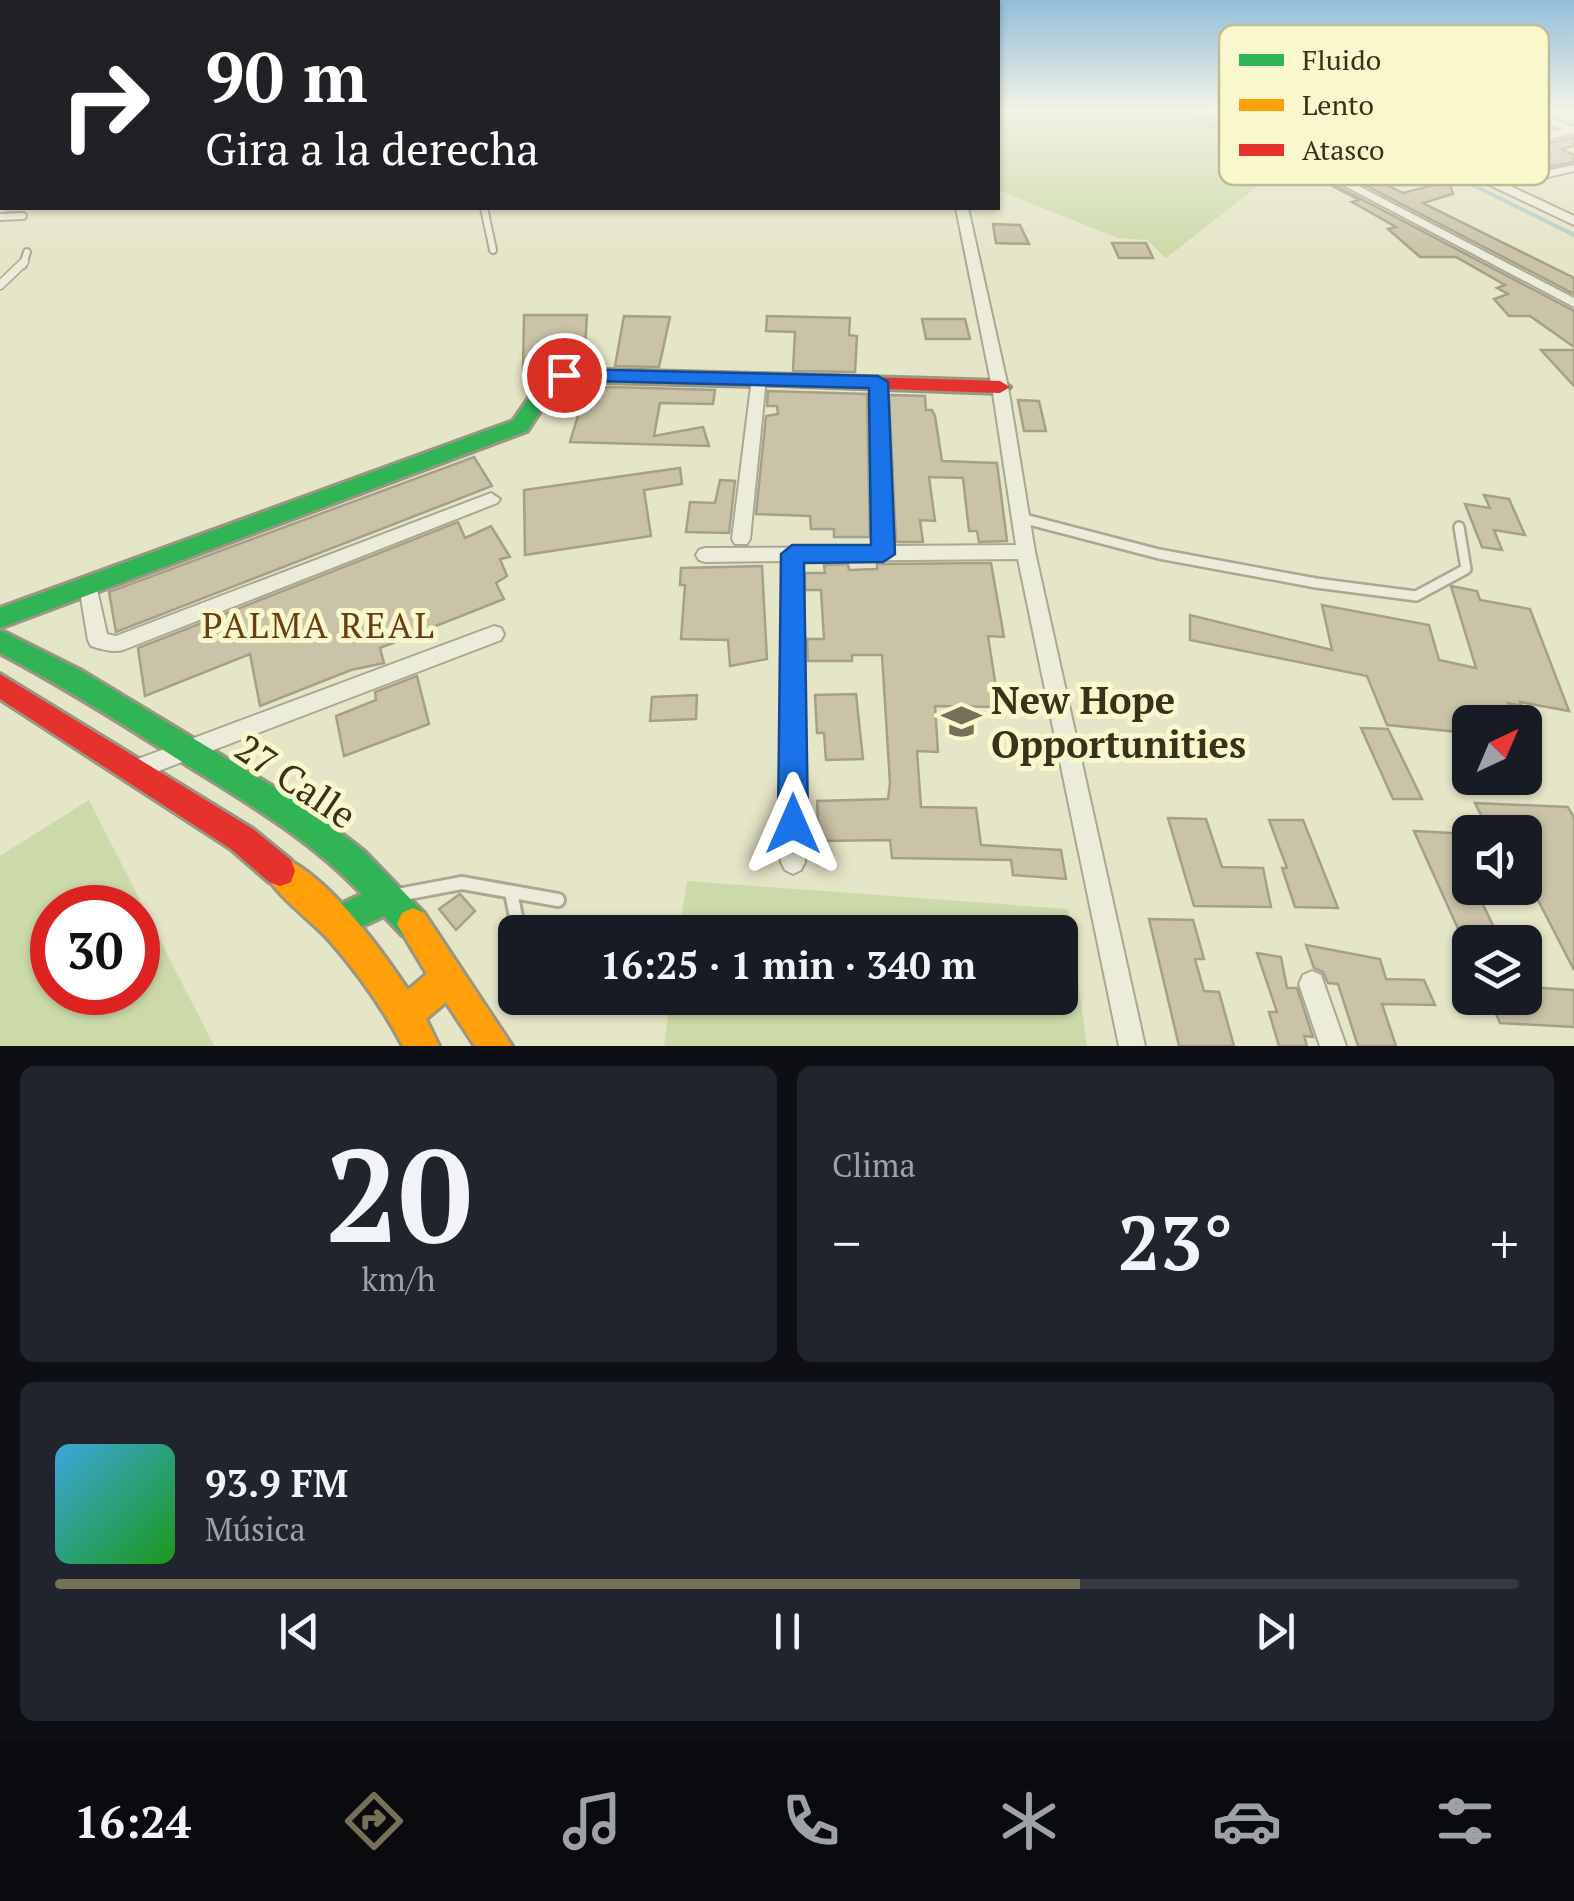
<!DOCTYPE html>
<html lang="es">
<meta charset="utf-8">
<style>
body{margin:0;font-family:"PT Serif",serif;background:#20242c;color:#f1f3f6;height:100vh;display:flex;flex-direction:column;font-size:38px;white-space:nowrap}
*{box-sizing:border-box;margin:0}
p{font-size:32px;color:#9ea1a6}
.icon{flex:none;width:55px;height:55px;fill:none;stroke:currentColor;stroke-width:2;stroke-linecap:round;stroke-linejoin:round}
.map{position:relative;height:1046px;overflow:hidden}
.details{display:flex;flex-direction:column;gap:20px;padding:20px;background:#0d0f14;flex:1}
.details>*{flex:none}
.guide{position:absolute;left:0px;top:0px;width:1000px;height:210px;box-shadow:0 2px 8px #0004;background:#202124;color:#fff;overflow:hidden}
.needle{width:65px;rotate:44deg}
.controls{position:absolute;left:1452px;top:705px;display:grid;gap:20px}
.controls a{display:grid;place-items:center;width:90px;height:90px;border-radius:15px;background:#171b24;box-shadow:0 2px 8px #0004;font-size:50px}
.speed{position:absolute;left:30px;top:885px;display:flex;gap:20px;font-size:50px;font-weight:700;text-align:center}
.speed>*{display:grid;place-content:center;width:130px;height:130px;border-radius:50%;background:#171b24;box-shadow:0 2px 8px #0004;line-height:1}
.speed .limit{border:15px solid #d22;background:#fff;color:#111}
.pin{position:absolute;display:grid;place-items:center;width:85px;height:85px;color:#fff;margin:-42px;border:5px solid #fff;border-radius:50%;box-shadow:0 2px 10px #0007}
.me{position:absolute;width:110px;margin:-55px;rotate:0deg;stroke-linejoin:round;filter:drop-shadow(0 0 8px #0008)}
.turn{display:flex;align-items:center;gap:35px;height:210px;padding:0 40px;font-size:45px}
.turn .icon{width:130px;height:130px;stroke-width:2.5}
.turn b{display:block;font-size:70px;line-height:85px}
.big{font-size:75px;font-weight:700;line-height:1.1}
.details .card{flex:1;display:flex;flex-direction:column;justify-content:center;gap:15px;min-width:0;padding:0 35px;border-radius:15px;background:#20242c}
.details .dial{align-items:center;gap:0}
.dial b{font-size:130px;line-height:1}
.song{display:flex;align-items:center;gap:30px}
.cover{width:120px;height:120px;border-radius:15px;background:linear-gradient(135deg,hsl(200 70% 55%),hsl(120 70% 35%))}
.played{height:10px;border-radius:5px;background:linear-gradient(90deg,#757057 70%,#363941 70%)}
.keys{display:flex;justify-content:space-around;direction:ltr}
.heat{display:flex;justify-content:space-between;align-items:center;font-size:55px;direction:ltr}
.details .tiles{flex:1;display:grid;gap:20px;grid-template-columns:1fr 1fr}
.card:last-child{grid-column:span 2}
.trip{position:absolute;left:498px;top:915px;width:580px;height:100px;border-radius:15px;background:#171b24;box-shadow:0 2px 8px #0004;font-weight:700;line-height:100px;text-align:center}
.menu{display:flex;height:160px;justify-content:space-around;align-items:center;background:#090b0e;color:#9ea1a6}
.menu .icon{width:70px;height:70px}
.menu .on{color:#757057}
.menu b{font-size:45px;color:#f1f3f6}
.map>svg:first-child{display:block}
</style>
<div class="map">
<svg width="1574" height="1046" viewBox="0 0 1574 1046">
<rect width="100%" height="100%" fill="#e5e5c8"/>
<g fill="#ccdaa9" fill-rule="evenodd">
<polygon points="998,108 1177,108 1277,171 1166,258 1147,240 1118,238 998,190"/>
<path d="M89,800L214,1046H0V856ZM52,908H138V992H52Z"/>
<polygon points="687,881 1068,909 1087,1046 664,1046 670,998 1060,998 1060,932 679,932"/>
</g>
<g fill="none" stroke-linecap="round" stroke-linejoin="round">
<polyline stroke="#b5ccc4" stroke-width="4" points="1317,108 1574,235"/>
</g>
<g fill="#cac3a8" stroke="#a5a088" stroke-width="2.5">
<polygon points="1217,108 1279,108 1255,119 1403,193 1449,181 1453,194 1423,203 1574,278 1574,294"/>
<polygon points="1200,114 1574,311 1574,347 1530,316 1509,316 1494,299 1508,294 1497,288 1505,285 1456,257 1420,257 1388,229 1396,227 1352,202 1359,200 1284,161 1274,164 1253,152 1260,150 1194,118"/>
<polygon points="1574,137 1574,146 1561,149 1574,155 1574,162 1548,167 1524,156 1515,158 1505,153"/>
<polygon points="993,224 1020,225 1029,244 996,243"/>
<polygon points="1112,243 1146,243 1153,258 1119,258"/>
<polygon points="524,315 587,315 584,365 568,364 567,360 540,362 540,368 523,370"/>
<polygon points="624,316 670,317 659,367 615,366"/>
<polygon points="767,316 850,318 849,335 857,336 855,372 793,371 795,332 766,331"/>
<polygon points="922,319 965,319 970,339 926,339"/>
<polygon points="1541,350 1574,350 1574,386"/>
<polygon points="612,387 715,390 713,404 660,403 654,436 703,427 709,446 570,442 586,389"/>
<polygon points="768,391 867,394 870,537 834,537 834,529 811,529 810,516 756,514 766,416 778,414 777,406 767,406"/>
<polygon points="889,395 925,396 926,410 932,410 935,416 942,461 997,463 1007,541 979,542 977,531 969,531 963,478 929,477 935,521 920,520 923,542 896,542"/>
<polygon points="1018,400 1039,401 1046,431 1024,431"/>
<polygon points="474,457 492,486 116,632 109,592"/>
<polygon points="680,468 682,484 644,490 651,536 525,555 524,490"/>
<polygon points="720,480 735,481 729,533 686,532 690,502 715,503"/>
<polygon points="1484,495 1509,499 1525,535 1494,530 1502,550 1482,547 1465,504 1490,508"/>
<polygon points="458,522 465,538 491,526 510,557 500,559 507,576 496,583 504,599 380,648 384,663 351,670 260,706 250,654 145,696 138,648"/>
<polygon points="991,563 1004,637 988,636 999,707 935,706 938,752 917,751 921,807 976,808 981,845 1061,850 1066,879 1013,875 1011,860 892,858 890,840 819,841 817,801 888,799 890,783 882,655 852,655 852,661 808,661 807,639 824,639 821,590 805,590 805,573 825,573 824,565 848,564 849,570 877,569 877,564"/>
<polygon points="762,566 767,659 730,666 728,640 681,639 685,585 680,585 681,568"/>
<polygon points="1451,586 1477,591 1480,600 1530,609 1569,711 1520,702 1522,706 1508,703 1518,722 1470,722 1470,733 1387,725 1367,676 1190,640 1190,615 1332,650 1322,605 1429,625 1439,660 1476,668"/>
<polygon points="417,676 429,724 344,756 336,716 376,700 375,692"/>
<polygon points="856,694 863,759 826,760 824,733 817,733 815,695"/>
<polygon points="697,695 696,719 650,721 652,697"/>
<polygon points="1361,728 1388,729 1422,799 1393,799"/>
<polygon points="1475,803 1568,807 1574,818 1574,970 1525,875 1525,822 1483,819"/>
<polygon points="1168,818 1206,819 1222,867 1263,868 1271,907 1194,906"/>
<polygon points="1269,820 1303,820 1338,908 1295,907 1282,868 1287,868"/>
<polygon points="1414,831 1470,834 1470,888 1475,888 1501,942 1464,942"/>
<polygon points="460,894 475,911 456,930 439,909"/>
<polygon points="1149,919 1193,920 1204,959 1195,959 1204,991 1219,992 1234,1046 1179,1046"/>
<polygon points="1306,945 1380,959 1386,979 1424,980 1435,1005 1382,1004 1396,1046 1358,1046 1338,984 1328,983 1323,972 1314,968"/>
<polygon points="1257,953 1281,957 1287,988 1297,988 1313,1037 1304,1036 1307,1046 1279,1046 1269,1012 1277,1012"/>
<polygon points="1525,987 1574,990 1574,1027 1500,1023 1489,998 1525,998"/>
</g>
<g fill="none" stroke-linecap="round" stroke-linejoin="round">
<defs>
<g id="lane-far3">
<polyline points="484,208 493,250"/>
<polyline points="0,217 23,216"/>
<polyline points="23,265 27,252"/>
</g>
<polyline id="lane-far2" points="0,285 24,262"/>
<polyline id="lane-far1" points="1021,518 1159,554 1316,583 1416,596 1466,569 1459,527"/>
<g id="lane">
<polyline points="511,892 519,932"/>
<polyline points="398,895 462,883 558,900"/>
</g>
<g id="street">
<polygon points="1197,108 1209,108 1574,298 1574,307"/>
<path d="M1333,108H1345L1399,133L1491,116L1513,108H1526L1574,127V133L1457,161L1500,181L1574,165V171L1510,186L1574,216V225L1392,139ZM1521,113L1562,129L1447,156L1409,138L1493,122Z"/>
<polygon points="956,208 968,208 1008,387 1035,552 1145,1046 1119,1046 1018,559 801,561 805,862 801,870 793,874 785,870 781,862 783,561 705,562 699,560 696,555 699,550 705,548 874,547 871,382 878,377 885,382 892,546 1016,545 992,387"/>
<polygon points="759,373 766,378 750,539 747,544 735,544 732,539 752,378"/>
<path d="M491,493L500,499L497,503L123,650C113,653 101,649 91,646L88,640L79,586L81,581H95L107,634L116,636Z"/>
<polygon points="494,626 501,628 504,634 501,640 135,780 127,777 124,770 127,763"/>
<polygon points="1312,971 1321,975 1346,1046 1320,1046 1299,984 1303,975"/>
</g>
<g id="fast">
<polygon points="2,112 2,121 0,122 0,113"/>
<polygon points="563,369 758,374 768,380 758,386 565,381 558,384 527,431 0,628 0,608 513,421 544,376"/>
<path d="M0,630L82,671L310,809L364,851L424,913L429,924L424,935L413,940L402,935L384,916L337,938L326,933L321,922L326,911L362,894C312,841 251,805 190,767C128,727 66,688 0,653Z"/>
</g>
<path id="slow" d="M280,856C327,875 380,948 408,990L427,974L397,924L402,913L413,908L424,913L512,1046H475L446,1002L426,1019L439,1046H403C383,1008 358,973 330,941C312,920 274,895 265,871L269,860Z"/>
<g id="jam">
<polygon points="758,374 1000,381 1010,387 1000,393 751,384 751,376"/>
<polygon points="0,674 253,829 291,860 295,871 291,882 280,886 269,882 231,849 0,699"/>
</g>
</defs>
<use href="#lane-far3" stroke="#aaa792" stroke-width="10"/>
<use href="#lane-far2" stroke="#aaa792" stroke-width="11"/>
<use href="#lane-far1" stroke="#aaa792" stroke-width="14"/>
<use href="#lane" stroke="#aaa792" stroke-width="18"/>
<use href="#street" stroke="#aaa792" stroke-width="4"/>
<use href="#fast" stroke="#999782" stroke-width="6"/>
<use href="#slow" stroke="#999782" stroke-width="6"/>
<use href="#jam" stroke="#999782" stroke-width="6"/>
<use href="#lane-far3" stroke="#ececdb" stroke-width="6"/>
<use href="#lane-far2" stroke="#ececdb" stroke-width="8"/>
<use href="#lane-far1" stroke="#ececdb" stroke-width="9"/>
<use href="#lane" stroke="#ececdb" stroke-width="12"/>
<use href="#street" fill="#ececdb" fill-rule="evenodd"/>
<use href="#fast" fill="#30b455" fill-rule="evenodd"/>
<use href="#slow" fill="#ff9f0a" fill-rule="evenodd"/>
<use href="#jam" fill="#e5322d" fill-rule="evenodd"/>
</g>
<linearGradient id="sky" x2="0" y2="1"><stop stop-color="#93beda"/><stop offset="0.43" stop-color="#f3f3e6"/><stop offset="1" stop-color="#f3f3e6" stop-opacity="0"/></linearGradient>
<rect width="1574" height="254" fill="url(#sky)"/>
<polygon fill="#1a73e8" stroke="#114b97" stroke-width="2.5" points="564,369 878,376 888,382 895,554 883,562 804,563 808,824 804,834 793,838 783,834 778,824 781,554 792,545 871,545 869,388 557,380 557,371"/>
<defs>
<symbol id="school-bare" viewBox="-9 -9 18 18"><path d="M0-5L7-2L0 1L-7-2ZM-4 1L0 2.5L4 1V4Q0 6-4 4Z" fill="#757057" stroke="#f9f8cc" stroke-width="2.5" paint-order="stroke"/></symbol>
</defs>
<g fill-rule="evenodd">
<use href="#school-bare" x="934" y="694" width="55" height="55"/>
</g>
<g text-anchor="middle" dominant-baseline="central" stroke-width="10" stroke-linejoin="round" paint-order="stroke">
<g font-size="35" letter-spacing="2.5" fill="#693e15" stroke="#f9f8cc">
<text x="319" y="625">PALMA REAL</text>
</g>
<g font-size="38" font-weight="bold" fill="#39311a" stroke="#f9f8cc" text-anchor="start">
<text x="991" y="700">New Hope<tspan x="991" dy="44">Opportunities</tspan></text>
</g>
<g font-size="38" fill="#39311a" stroke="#f9f8cc">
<text transform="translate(296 781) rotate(34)">27 Calle</text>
</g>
</g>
<rect x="1219" y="25" width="330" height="160" rx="15" fill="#f9f8cc" stroke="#bfbc97" stroke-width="2.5"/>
<rect x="1239" y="54" width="45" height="12" fill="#30b455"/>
<rect x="1239" y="99" width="45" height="12" fill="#ff9f0a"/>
<rect x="1239" y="144" width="45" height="12" fill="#e5322d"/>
<g font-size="28" fill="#39311a">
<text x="1302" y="70">Fluido</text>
<text x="1302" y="115">Lento</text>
<text x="1302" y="160">Atasco</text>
</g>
</svg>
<div class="controls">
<a><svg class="needle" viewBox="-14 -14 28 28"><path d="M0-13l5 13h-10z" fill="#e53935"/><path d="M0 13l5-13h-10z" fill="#9ea1a6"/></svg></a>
<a><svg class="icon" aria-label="sound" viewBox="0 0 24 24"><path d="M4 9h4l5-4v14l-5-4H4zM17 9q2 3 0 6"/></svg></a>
<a><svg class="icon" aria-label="layers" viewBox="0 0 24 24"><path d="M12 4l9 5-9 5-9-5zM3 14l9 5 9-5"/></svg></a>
</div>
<div class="speed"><div class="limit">30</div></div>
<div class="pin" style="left:564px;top:375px;background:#d93025"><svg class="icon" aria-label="arrive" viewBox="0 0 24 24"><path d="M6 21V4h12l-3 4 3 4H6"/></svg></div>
<svg class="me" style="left:793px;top:824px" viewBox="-20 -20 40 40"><path d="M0-17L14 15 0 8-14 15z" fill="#1a73e8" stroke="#fff" stroke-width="4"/></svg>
<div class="trip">16:25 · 1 min · 340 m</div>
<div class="guide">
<div class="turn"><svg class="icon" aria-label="right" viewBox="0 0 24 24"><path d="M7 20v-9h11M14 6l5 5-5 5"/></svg><div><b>90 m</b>Gira a la derecha</div></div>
</div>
</div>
<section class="details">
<div class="tiles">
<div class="card dial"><b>20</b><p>km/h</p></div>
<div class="card"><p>Clima</p>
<div class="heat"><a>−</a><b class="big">23°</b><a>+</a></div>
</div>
<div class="card">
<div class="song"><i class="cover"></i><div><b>93.9 FM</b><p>Música</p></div></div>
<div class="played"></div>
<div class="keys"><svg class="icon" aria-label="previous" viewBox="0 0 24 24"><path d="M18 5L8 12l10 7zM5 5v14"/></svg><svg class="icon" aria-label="pause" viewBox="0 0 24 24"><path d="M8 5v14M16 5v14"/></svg><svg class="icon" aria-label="next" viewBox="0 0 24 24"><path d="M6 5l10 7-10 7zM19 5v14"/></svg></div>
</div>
</div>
</section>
<nav class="menu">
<b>16:24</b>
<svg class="icon on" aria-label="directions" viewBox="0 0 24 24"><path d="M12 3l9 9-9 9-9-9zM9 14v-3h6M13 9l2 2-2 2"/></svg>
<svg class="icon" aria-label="music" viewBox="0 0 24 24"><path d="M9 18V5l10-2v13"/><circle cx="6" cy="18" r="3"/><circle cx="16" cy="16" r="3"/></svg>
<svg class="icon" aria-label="phone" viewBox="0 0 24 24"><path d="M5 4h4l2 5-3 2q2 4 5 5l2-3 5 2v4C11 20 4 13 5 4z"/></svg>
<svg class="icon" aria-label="climate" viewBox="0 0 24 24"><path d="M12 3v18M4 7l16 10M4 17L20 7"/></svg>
<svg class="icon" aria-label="car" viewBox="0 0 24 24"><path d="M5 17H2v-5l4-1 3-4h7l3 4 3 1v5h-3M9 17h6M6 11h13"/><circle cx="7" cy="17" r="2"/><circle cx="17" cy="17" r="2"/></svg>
<svg class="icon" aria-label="filters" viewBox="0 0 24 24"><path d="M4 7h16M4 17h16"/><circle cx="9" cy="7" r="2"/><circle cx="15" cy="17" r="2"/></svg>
</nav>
